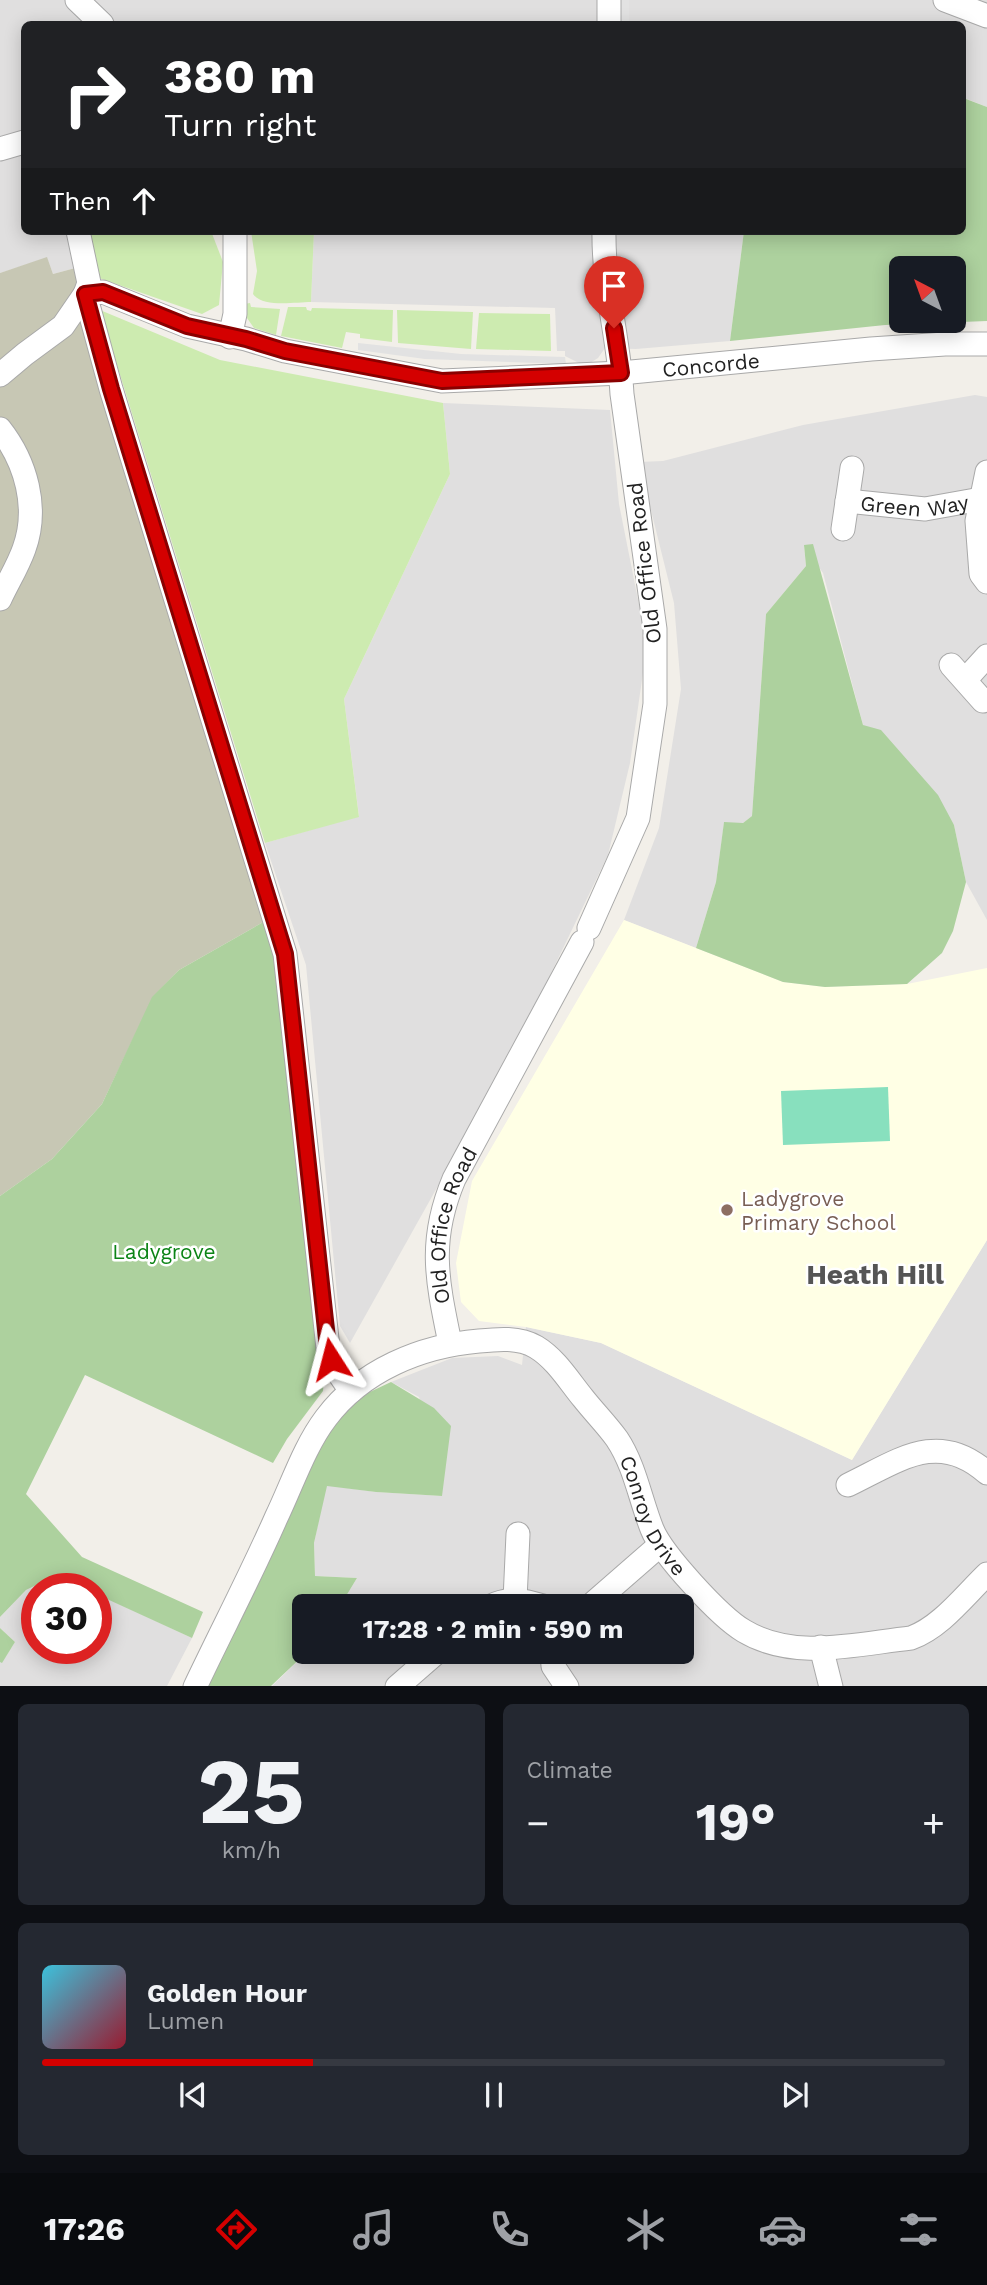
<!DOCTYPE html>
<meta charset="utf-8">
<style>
body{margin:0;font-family:"Work Sans",sans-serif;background:#242831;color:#f1f3f6;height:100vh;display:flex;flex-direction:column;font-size:26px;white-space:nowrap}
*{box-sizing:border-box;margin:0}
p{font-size:23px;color:#9ea1a6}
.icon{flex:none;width:38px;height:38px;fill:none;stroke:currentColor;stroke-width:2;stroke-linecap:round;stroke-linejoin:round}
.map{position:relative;height:1686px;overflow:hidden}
.sheet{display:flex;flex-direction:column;gap:18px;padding:18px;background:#0d0f14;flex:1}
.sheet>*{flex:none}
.banner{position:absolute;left:21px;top:21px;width:945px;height:214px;border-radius:10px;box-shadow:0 4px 18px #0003;background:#202124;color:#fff;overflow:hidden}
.needle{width:46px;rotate:319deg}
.tools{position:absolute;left:889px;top:256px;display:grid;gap:14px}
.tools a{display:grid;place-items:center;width:77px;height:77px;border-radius:10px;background:#171b24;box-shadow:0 4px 18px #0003;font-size:35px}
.speed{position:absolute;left:21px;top:1573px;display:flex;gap:14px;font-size:35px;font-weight:700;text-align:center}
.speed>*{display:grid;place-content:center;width:91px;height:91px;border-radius:50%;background:#171b24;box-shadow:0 4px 18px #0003;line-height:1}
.speed .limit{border:10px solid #d22;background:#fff;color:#111}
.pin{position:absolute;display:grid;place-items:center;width:60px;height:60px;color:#fff;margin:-72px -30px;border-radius:50% 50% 50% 0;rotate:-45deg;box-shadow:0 0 7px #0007}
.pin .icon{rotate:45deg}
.me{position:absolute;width:77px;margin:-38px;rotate:351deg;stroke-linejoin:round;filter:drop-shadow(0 0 5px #0008)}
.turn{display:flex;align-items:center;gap:24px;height:147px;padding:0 28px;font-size:32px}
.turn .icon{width:91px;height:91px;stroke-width:2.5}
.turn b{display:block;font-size:49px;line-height:60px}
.then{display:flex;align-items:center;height:66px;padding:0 28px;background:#0003;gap:14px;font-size:26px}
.big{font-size:52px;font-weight:700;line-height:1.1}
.sheet .tile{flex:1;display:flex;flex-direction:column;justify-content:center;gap:10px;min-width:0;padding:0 24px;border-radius:10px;background:#242831}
.sheet .dial{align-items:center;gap:0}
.dial b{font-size:91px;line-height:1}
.song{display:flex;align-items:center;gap:21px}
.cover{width:84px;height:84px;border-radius:10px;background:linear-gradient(135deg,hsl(190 70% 55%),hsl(350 70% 35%))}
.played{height:7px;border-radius:4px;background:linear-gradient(90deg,#d40000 30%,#363941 30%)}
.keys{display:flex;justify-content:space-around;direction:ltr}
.heat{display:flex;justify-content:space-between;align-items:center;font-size:38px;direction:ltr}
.sheet .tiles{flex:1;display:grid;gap:18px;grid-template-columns:1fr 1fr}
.tile:last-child{grid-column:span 2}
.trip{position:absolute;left:292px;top:1594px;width:402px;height:70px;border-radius:10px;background:#171b24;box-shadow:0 4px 18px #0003;font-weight:700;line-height:70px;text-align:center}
.dock{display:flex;height:112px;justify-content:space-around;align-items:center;background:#090b0e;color:#9ea1a6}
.dock .icon{width:49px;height:49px}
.dock .on{color:#d40000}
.dock b{font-size:32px;color:#f1f3f6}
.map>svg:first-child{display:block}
</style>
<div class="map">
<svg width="987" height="1687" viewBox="0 0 987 1687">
<rect width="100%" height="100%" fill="#f2efe9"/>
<g fill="#e0dfdf">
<polygon points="0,0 987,0 987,107 967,99 963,117 962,24 24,24 24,231 72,231 79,267 53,274 47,258 0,273"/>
<polygon points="314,231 744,231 730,341 636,349 605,348 598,358 590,363 583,365 565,356 565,351 557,351 555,308 311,302"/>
<polygon points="975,395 987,397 987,920 966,882 954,825 863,725 823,573 804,546 806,566 766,614 752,816 743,823 724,823 716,882 696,948 624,920 659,828 681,689 674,603 639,462 663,461 803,425"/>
<polygon points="443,403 610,410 619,504 647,645 630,763 608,855 513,1052 350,1343 340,1326 306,965 265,843 359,816 344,699 450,474"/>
<polygon points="987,1240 987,1686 271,1687 307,1652 682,1652 682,1606 340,1606 357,1578 315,1576 314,1543 326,1485 376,1492 442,1496 419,1397 391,1382 452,1358 498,1356 522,1365 526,1327 601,1343 852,1460"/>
<polygon points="57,1575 87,1589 37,1589 37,1648 96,1648 96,1593 192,1638 167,1686 0,1686 0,1662 2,1662 15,1642 0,1628 0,1617 26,1590"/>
</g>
<polygon fill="#ffffe5" points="624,920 783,982 825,987 907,984 987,968 987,1240 852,1460 601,1343 526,1327 479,1321 461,1302 456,1263 472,1181"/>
<polygon fill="#c7c7b4" points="47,257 53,274 79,267 265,921 179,970 153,997 102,1104 52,1159 0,1196 0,273"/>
<g fill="#cdebb0">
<polygon points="89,231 211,231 223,262 219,305 202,314 99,278"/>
<path d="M251,231H314L311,302C295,302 263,308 253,294L257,271Z"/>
<polygon points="250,303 251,307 280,309 276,335 254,328 247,318 244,304"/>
<polygon points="288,307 306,307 307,310 311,311 312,308 393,310 392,342 360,338 360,334 346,332 342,348 281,336"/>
<polygon points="100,310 220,360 443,403 450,474 344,699 359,817 265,843"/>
<polygon points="397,310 473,312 471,349 398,343"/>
<polygon points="479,313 550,314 551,351 476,349"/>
</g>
<g fill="#add19e" fill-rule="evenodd">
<path d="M966,99L987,107V321L885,325L730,341L744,231H962V117ZM901,268H954V320H901Z"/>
<polygon points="813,544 863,725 881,730 938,795 954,825 966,882 953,931 942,953 907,984 825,987 783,982 696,948 716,882 724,822 743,823 752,816 766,614 806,566 804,545"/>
<polygon points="265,921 276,961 325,1367 323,1391 287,1439 273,1463 85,1375 26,1494 82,1557 203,1612 192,1638 96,1594 96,1589 87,1589 57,1575 26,1590 0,1617 0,1196 52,1159 102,1104 152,997 179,970"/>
<polygon points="391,1382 434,1408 451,1426 442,1496 376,1492 327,1486 314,1543 315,1576 357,1578 340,1606 304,1606 304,1652 307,1652 271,1686 205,1687 323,1440 357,1398"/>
<polygon points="0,1628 15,1642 2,1663 0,1662"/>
</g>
<polygon fill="#88e0be" points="888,1087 890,1141 783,1145 781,1091"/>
<g fill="#e2e2e2">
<polygon points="614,0 629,0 629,24 615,24"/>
<polygon points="358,343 461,354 565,357 566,364 425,359 358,350"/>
</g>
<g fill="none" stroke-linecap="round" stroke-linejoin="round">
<defs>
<g id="minor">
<polyline points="77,0 102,24"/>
<polyline points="945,0 987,16"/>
<polyline points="609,24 609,0"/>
<polyline points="0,149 24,142"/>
<polyline points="78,231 89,283 85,294 111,389 285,954 328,1348 335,1368 351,1391"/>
<polyline points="230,337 235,314 235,231"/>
<path id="s1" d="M0,375L25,354L63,326L85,294L103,292L187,326L246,339L285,351L442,381L621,373L871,349L945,344H987"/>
<path d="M0,429C26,462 39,508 24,549C18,566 8,582 0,599"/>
<polyline points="987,472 977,521 981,574 987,582"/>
<path id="s2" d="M847,501L925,509L981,499"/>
<polyline points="843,529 852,468"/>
<polyline points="951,665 983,701"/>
<polyline points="966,679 987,656"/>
<path d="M589,928L638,818L655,704V629L622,394C619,339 603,286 604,231"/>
<path id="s3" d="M450,1343C437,1280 428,1241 454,1179L582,942"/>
<path d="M848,1485C898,1461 938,1429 987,1473"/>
<polyline points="515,1600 518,1534"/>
<path d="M491,1606C509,1597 524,1600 543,1606"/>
<polyline points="590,1606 660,1545"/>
<polyline points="821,1647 831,1687"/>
<polyline points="552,1652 553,1666 567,1687"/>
<path id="s4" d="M195,1687C222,1630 251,1575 276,1518C292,1485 304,1447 326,1418C362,1370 421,1346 479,1341C498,1339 519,1337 536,1347C556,1359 569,1381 583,1398C594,1412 607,1425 617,1439C635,1466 640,1499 652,1529C662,1554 720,1617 744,1631C794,1661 856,1644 911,1638C941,1627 964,1596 987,1574"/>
<polyline points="397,1687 437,1652"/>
</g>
</defs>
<use href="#minor" stroke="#a9a9a9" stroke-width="25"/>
<use href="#minor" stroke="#fff" stroke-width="23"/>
</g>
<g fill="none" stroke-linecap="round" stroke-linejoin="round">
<defs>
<polyline id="route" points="331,1359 328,1348 285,954 111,389 85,294 103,292 187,326 246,339 285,351 442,381 621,373 614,328"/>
</defs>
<use href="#route" stroke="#8a0000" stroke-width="18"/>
<use href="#route" stroke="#d40000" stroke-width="12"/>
</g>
<circle fill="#8d6e63" stroke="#fff" stroke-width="2.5" cx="727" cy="1210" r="7"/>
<g text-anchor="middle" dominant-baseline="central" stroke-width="5" stroke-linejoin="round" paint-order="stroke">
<g font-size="21" fill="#222" stroke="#fff">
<text stroke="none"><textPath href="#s1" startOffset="758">Concorde</textPath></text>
<text stroke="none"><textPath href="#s2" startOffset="68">Green Way</textPath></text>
<text transform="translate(644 563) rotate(-97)">Old Office Road</text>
<text stroke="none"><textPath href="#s3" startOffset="121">Old Office Road</textPath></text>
<text stroke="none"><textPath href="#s4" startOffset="742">Conroy Drive</textPath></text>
</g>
<g font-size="21" fill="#785e54" stroke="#fff" text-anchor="start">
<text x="741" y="1198">Ladygrove<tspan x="741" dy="24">Primary School</tspan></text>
</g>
<g font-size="21" fill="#0c8416" stroke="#fff">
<text x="164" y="1251">Ladygrove</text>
</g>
<g font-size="28" font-weight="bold" fill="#555" stroke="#fff">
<text x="875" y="1274">Heath Hill</text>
</g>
</g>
</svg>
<div class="tools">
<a><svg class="needle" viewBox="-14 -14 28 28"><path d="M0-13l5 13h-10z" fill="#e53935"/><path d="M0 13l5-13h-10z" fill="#9ea1a6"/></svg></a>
</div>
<div class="speed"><div class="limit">30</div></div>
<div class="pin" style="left:614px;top:328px;background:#d93025"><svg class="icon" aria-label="arrive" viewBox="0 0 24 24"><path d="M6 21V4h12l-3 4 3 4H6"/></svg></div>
<svg class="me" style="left:331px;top:1359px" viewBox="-20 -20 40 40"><path d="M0-17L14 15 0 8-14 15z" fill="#d40000" stroke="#fff" stroke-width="4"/></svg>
<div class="trip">17:28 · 2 min · 590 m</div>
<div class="banner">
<div class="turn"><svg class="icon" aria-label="right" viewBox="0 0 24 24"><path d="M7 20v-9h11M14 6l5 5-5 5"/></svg><div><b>380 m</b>Turn right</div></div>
<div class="then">Then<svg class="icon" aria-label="ahead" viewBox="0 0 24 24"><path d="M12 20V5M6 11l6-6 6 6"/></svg></div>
</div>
</div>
<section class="sheet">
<div class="tiles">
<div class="tile dial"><b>25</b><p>km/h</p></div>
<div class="tile"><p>Climate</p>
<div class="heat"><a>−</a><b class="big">19°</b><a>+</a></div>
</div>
<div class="tile">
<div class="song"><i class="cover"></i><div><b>Golden Hour</b><p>Lumen</p></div></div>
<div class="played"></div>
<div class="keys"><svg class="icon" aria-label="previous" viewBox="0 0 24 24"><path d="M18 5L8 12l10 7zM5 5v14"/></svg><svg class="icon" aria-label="pause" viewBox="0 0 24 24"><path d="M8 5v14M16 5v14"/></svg><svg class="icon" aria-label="next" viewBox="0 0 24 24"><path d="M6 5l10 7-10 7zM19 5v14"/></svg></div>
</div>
</div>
</section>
<nav class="dock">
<b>17:26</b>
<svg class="icon on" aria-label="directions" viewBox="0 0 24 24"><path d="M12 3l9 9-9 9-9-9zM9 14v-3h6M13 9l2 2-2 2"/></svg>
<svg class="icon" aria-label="music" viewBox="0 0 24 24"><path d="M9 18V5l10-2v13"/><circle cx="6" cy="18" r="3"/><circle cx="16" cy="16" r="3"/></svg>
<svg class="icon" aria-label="phone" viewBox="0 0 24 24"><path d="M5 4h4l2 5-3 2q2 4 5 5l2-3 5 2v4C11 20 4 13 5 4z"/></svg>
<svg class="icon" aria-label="climate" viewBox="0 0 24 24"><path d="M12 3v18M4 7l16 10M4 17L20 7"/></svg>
<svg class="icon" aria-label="car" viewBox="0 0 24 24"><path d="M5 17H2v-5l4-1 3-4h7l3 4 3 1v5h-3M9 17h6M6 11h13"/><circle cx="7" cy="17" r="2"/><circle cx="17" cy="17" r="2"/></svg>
<svg class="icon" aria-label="filters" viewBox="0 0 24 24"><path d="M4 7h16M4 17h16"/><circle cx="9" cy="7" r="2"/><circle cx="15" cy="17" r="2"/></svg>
</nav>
